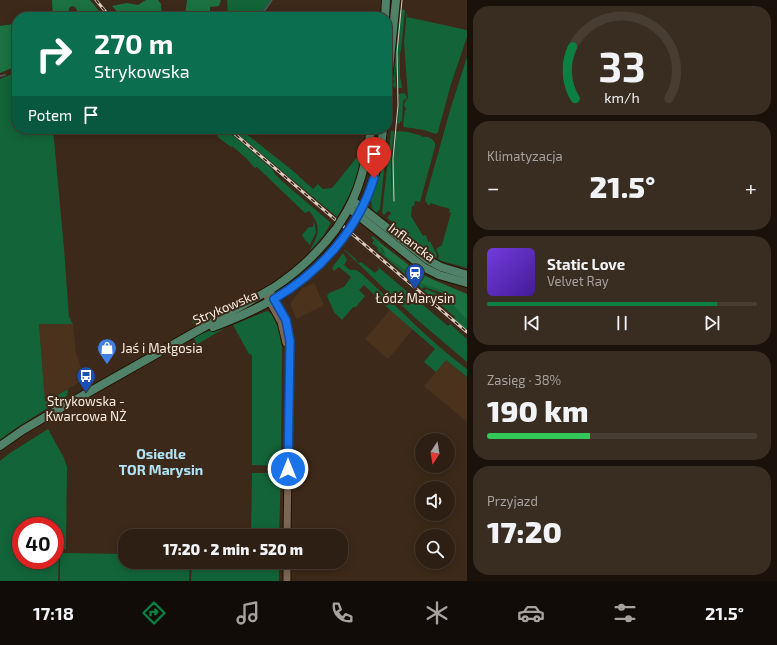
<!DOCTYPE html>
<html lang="pl">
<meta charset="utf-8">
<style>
body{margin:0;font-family:"Exo 2",sans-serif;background:#392c21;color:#f1f3f6;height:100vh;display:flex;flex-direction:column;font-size:15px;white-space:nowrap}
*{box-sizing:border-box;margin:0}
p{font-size:13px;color:#a7a2a0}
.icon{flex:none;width:22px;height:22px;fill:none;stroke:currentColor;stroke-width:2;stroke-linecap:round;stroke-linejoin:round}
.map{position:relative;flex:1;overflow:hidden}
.side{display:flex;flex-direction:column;gap:6px;padding:6px;background:#19110a;width:310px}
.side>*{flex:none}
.banner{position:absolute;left:12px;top:12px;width:380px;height:122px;border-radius:16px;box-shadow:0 2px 10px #0003,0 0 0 1px #483d33;background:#0b6e4f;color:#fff;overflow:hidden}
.needle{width:26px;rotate:192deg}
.controls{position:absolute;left:415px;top:433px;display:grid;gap:8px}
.controls a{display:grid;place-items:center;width:40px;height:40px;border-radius:50%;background:#2d1f13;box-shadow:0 2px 10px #0003,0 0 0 1px #483d33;font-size:20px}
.speed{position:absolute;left:12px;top:517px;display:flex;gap:8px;font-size:20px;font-weight:700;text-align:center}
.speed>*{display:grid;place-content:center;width:52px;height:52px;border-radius:50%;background:#2d1f13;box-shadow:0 2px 10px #0003,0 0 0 1px #483d33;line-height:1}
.speed .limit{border:6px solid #d22;background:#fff;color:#111}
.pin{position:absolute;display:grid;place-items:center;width:34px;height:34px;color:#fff;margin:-41px -17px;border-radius:50% 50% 50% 0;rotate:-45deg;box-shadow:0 0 4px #0007}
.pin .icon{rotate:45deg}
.me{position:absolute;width:44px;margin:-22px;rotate:0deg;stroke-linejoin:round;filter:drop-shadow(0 0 3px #0008)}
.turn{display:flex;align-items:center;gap:14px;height:84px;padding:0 16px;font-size:18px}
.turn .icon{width:52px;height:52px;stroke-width:2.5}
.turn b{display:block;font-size:28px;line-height:34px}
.then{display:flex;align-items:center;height:38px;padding:0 16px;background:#0003;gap:8px;font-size:15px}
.big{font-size:30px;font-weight:800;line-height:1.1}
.side .widget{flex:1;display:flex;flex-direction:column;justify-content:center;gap:6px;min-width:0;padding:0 14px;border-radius:16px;background:#392c21}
.side .dial{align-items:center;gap:0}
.dial svg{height:104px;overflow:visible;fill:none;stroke:#483d33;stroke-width:7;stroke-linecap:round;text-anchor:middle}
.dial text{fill:#f1f3f6;stroke:none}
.song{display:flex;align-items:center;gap:12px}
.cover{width:48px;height:48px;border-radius:6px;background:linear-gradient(135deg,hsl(260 70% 55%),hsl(260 70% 35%))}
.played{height:4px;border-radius:2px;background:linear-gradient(90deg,#0b8043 85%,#483d33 85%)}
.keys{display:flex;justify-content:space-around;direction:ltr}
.heat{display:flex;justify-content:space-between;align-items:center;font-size:22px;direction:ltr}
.charge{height:6px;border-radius:3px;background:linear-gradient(90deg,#34c759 38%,#483d33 0)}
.trip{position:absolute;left:118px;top:529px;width:230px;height:40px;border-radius:16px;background:#2d1f13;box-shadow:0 2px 10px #0003,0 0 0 1px #483d33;font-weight:800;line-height:40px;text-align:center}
.tabs{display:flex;height:64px;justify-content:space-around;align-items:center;background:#120c08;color:#a7a2a0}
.tabs .icon{width:28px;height:28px}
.tabs .selected{color:#0b8043}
.tabs b{font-size:18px;color:#f1f3f6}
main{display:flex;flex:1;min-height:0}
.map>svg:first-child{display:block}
</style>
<main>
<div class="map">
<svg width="467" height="581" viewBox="0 0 467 581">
<rect width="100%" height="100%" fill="#3c2919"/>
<g fill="#4a321c">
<polygon points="314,283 324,305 296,319 291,306 291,302 302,288"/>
<polygon points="390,310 413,329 388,359 365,339"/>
<polygon points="39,324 73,324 76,353 85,379 45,402"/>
<polygon points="446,360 467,377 467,422 424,386"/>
</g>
<g fill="#136439" fill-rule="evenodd">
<polygon points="227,0 271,0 259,17 228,17"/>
<polygon points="399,10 405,10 401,50 400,53 400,79 401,80 402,88 398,88 396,67 395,67 396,86 395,89 393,85 394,80 392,79 394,73 392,72"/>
<path d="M407,10V17L467,30V37L451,84L438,132L436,134L424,130L404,127L403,125L405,110H406V108C402,106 405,101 408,98L404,42Z"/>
<polygon points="467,57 467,268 438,260 439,256 436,249 442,245 451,213 449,212 450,209 430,203 430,205 428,205 425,200 451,107"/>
<polygon points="17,72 17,129 53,129 64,248 69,317 73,324 39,324 45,402 68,389 67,396 13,430 0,440 0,79"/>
<polygon points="405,93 407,98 403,101 402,122 400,121 400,124 397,123 399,100 398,94"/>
<path d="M215,129H226L273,170L274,173L283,182L331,223L323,236L309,252C318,235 323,227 309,211L305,213L257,167L255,168L254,167L246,158L232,146L231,147L219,138L214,131Z"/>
<path d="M232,129H240L292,170L313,189L318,184L323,189L332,188L358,156C366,169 344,206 337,217Z"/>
<path d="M391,131H394L391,159L392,202V160L395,131L408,132L422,136V137C426,136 432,137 435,143V147L420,202L415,201L414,206H412L411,216L423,236L426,235L428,242L430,241L437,255L436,259L394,226L393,222L387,218L391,213L388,211L384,215L382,213Z"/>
<polygon points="388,132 380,209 376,213 372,208 371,200 382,167 386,136"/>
<polygon points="314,221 316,232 310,245 305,240 302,235 309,227 313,227"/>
<polygon points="373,236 382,244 379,242 383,252 399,266 406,271 412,278 424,284 449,293 451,296 451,302 467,320 467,330 454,319 455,317 424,291 426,289 424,288 445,297 448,295 424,287 422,289 377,250 378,248 372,243 374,240 371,238"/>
<polygon points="344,250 345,250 357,260 356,261 359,263 361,262 375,273 379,269 377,266 448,326 450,324 467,339 467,362 414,317"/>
<path d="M343,253L347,260L344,265L350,270C357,269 361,273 365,277C399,308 430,342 467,369V377L446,360L436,372L424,362L435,349L390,310L364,285L359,290L365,296L356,307H353L342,320L334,312L327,296L329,293L344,287L351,277L339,267L334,271L332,268Z"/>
<polygon points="212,309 218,311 220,314 210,319 194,324 192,321"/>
<polygon points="267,311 272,314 278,327 282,347 281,466 252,465 252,355 249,354 233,325"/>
<polygon points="229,323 230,325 196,345 194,337"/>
<path d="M48,429L64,458L67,467L66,549H59L58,581H0V461L10,453ZM21,526H55V560H21Z"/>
<polygon points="252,473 281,473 279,536 251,536"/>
<polygon points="62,553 125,554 125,562 190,562 189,581 60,581 60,555"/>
<polygon points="192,562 279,562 279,581 191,581"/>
</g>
<g fill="#1b7142">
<polygon points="52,0 90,0 99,11 92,12 92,17 81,17 75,7 72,6 69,8 69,13 66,17 53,17"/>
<polygon points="146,0 158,0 161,4 162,17 122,17 112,6 127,3 138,5"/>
<polygon points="187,0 221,0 219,6 210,7 210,11 216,17 185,17"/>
<polygon points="13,24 17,35 17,66 0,73 0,26"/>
<polygon points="379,242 419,273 434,280 467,294 467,320 453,305 451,296 449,293 417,282 412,278 406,271 386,256 382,248 377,243"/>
</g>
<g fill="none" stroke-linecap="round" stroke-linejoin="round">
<g stroke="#4e5a63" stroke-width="1.5">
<polyline points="260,17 272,0"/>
<polyline points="0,76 5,75"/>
</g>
<defs>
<g id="secondary">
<polyline points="269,290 286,320 290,341 287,536"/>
<polyline points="265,293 281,322 286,343"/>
<polyline points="287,581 287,562"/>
</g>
<g id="primary">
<polyline points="385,17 386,0"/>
<polyline points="387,89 396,0"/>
<polyline points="353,201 428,260 441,267 467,275"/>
<polyline points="349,208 423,267 439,275 467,283"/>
<path d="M341,221C360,193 366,162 371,129"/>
<path d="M350,228C370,198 380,165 383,129"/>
<path d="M213,327C267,307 309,283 344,236"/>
<path d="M0,446L23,430L45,417L273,288C298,272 318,253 336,229"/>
</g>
</defs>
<use href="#secondary" stroke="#231203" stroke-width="9"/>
<use href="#primary" stroke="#231203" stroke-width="10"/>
<use href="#secondary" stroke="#7c6654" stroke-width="7"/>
<use href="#primary" stroke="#508269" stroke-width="8"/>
<polyline stroke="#daccc1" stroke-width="1" points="394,201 393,159 398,105 397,52 402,0"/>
<defs>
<g id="rail">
<polyline points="96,0 110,17"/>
<polyline points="229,129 467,332"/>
</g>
</defs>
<use href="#rail" stroke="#daccc1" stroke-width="3"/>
<use href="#rail" stroke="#3c2919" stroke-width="1.5" stroke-dasharray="4.5" stroke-linecap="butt"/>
<defs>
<g id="primary-bridge">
<polyline points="336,229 341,221"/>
<polyline points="344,236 350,228"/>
</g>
</defs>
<use href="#primary-bridge" stroke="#231203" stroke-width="10" stroke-linecap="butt"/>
<use href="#primary-bridge" stroke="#508269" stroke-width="8"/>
</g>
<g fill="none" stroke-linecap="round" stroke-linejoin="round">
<defs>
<path id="route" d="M288,469L290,341L286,320L274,299C320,272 358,230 374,178"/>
</defs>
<use href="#route" stroke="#114b97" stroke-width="10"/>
<use href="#route" stroke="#1a73e8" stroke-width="7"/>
</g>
<defs>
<symbol id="station-pin" viewBox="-11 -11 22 30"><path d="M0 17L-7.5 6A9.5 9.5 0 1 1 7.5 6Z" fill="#1a4fb4" stroke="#3c2919"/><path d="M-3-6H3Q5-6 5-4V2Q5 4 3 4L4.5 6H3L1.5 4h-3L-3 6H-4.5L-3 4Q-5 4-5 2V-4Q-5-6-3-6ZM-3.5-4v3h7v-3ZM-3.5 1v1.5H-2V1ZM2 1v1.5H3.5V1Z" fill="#fff"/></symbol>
<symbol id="shop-pin" viewBox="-11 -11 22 30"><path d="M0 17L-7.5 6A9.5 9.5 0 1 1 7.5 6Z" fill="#3f7fe0" stroke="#3c2919"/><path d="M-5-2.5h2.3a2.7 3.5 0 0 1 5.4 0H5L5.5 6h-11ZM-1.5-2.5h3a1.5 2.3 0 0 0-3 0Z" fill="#fff"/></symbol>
<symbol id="bus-pin" viewBox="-11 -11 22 30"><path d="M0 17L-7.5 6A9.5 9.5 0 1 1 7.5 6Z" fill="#1a4fb4" stroke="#3c2919"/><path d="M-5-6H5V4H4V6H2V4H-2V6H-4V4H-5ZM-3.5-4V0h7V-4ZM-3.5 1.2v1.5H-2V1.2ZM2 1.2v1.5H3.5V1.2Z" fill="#fff"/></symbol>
</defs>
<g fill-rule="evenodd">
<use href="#station-pin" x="404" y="262" width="22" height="30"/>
<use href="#shop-pin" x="96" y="337" width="22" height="30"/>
<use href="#bus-pin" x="75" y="365" width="22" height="30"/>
</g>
<g text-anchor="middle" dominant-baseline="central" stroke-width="4" stroke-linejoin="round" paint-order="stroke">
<g font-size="13" fill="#faede3" stroke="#3c2919">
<text transform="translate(412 242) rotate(37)">Inflancka</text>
<text transform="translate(225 307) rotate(-23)">Strykowska</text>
</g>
<g font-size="13" fill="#faede3" stroke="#3c2919">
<text x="415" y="298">Łódź Marysin</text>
<text x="121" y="348" text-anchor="start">Jaś i Małgosia</text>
<text x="86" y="401">Strykowska -<tspan x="86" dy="15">Kwarcowa NŻ</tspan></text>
</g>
<g font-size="14" font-weight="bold" fill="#afe4f7" stroke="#3c2919">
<text x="161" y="453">Osiedle<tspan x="161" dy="16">TOR Marysin</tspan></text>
</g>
</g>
</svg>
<div class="controls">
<a><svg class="needle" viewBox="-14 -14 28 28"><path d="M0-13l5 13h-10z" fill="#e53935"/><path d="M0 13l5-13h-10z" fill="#a7a2a0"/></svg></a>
<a><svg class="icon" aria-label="sound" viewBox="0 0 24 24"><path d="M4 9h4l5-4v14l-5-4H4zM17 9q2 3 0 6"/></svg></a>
<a><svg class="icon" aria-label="search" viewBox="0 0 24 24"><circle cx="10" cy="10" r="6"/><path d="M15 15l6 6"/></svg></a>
</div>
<div class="speed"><div class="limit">40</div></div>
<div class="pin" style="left:374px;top:178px;background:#d93025"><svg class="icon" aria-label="arrive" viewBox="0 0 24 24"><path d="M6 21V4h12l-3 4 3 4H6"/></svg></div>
<svg class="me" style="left:288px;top:469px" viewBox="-20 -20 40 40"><circle r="17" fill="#1a73e8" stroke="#fff" stroke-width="3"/><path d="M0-11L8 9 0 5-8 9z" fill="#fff"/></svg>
<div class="trip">17:20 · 2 min · 520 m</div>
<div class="banner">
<div class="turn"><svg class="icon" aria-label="right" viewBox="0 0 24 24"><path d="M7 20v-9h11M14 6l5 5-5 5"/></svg><div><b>270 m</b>Strykowska</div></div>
<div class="then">Potem<svg class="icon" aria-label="arrive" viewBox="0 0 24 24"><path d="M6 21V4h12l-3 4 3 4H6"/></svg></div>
</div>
</div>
<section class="side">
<div class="widget dial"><svg viewBox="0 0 100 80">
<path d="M14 69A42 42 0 1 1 86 69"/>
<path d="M14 69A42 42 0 0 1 12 29" stroke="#0b8043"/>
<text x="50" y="56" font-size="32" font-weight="700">33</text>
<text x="50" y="72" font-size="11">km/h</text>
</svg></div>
<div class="widget"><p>Klimatyzacja</p>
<div class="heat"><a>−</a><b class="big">21.5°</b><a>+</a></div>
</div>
<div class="widget">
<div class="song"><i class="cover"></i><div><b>Static Love</b><p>Velvet Ray</p></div></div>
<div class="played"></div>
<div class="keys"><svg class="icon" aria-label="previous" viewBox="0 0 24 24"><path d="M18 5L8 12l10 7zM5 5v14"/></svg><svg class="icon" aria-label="pause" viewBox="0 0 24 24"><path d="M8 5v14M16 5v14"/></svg><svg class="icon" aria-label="next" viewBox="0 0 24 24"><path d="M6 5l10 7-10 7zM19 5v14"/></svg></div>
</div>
<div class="widget"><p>Zasięg · 38%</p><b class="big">190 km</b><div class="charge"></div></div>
<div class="widget"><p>Przyjazd</p><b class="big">17:20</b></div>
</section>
</main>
<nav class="tabs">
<b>17:18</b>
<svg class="icon selected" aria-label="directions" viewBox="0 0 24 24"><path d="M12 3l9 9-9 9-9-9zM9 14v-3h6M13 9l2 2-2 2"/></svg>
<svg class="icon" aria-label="music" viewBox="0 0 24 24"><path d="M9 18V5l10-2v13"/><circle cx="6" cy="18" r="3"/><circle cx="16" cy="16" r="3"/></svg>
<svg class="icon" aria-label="phone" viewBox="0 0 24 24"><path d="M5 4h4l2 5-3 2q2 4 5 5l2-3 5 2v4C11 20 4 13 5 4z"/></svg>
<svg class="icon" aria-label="climate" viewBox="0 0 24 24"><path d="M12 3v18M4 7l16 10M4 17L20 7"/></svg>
<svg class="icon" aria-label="car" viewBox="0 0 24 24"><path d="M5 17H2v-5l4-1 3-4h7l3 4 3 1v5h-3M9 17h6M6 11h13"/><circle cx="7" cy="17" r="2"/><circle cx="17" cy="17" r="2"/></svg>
<svg class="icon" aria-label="filters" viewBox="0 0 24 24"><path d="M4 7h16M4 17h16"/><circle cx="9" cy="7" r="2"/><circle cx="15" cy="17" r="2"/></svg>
<b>21.5°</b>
</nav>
